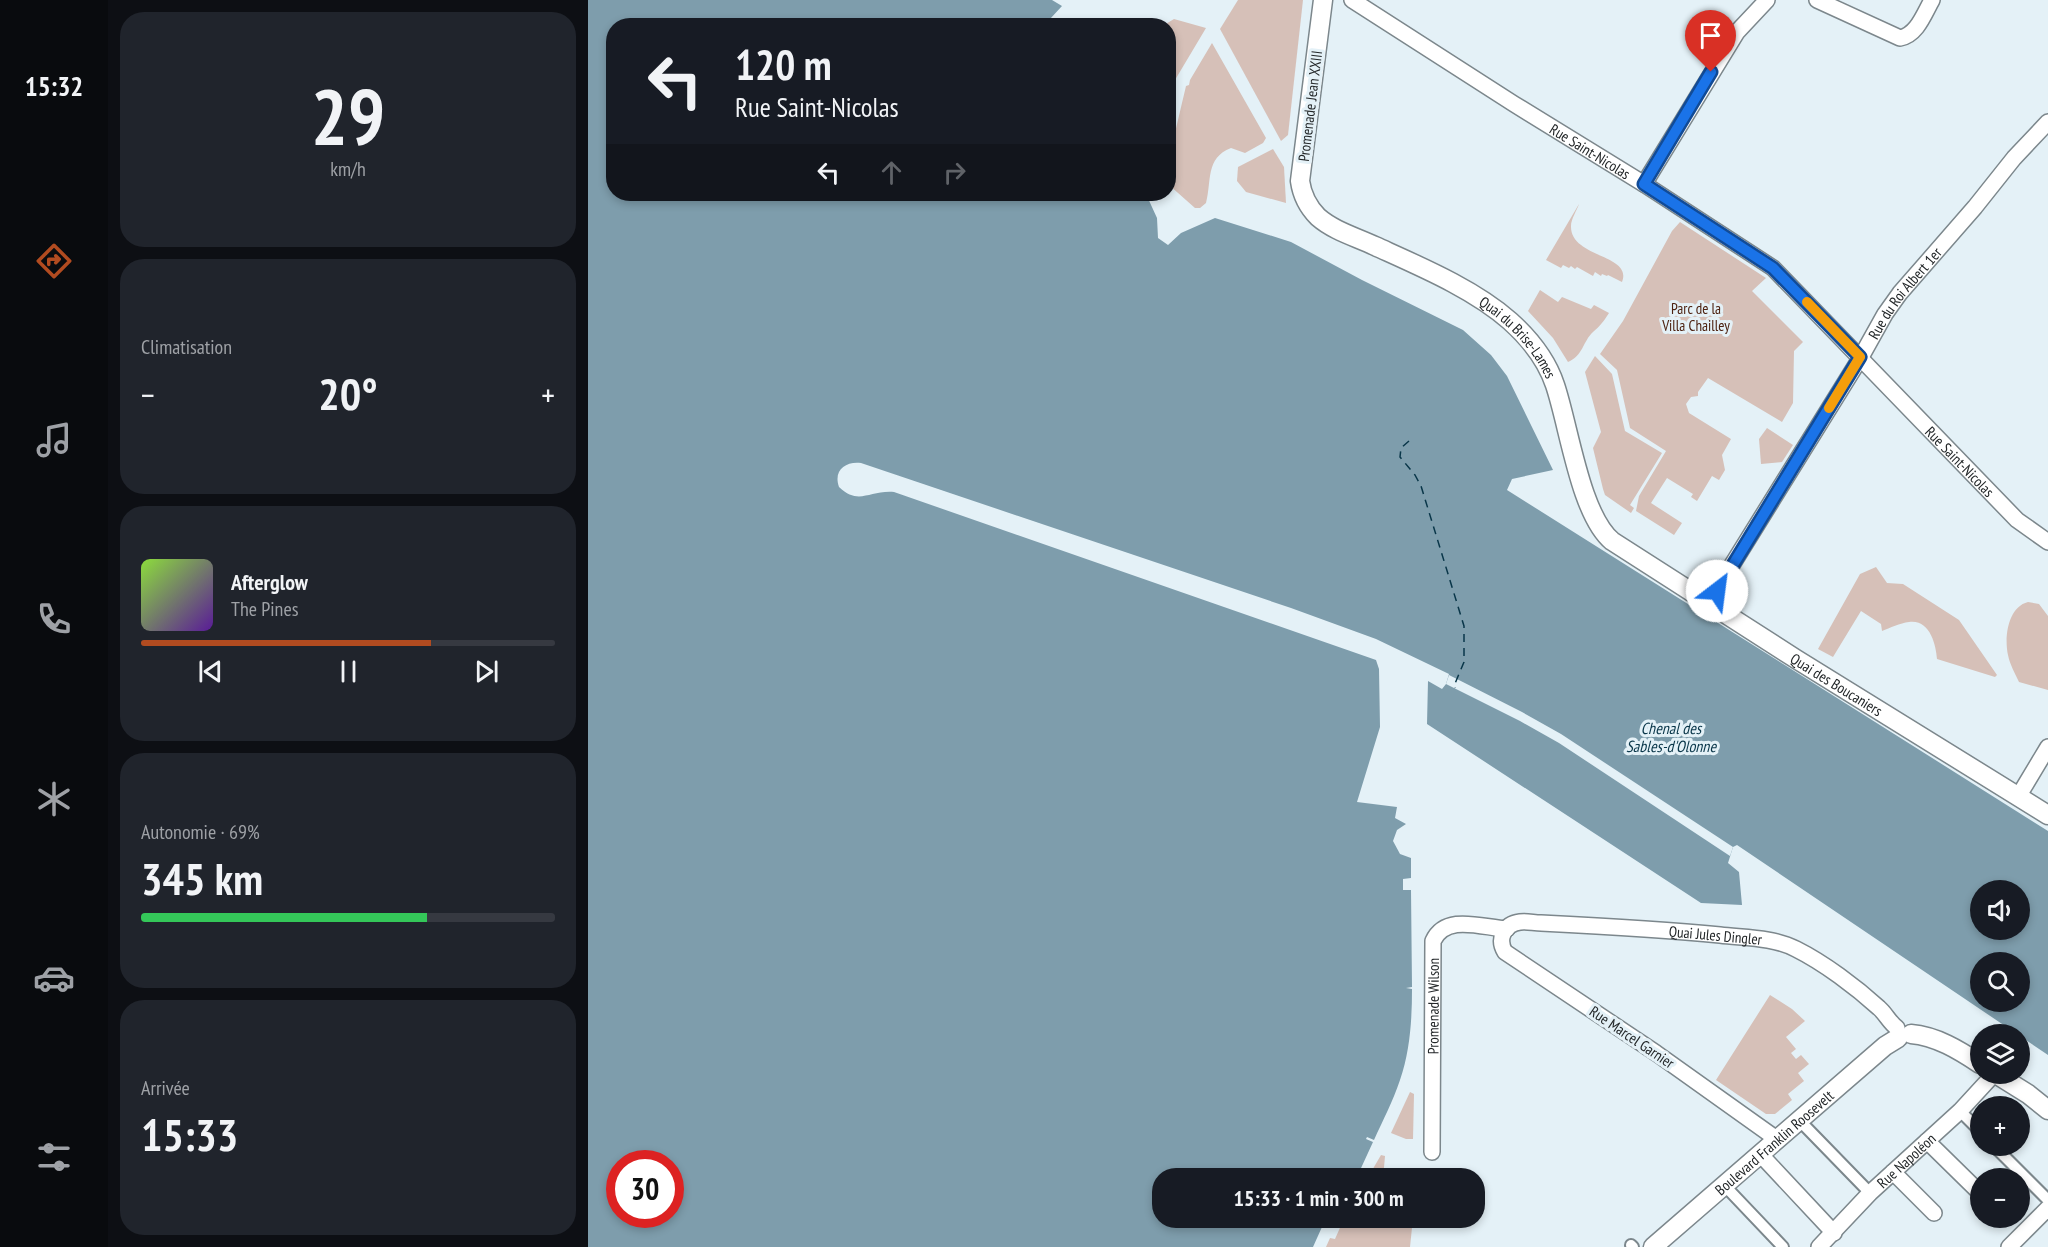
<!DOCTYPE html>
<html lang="fr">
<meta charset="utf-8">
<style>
body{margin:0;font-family:"PT Sans Narrow",sans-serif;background:#20242c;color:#f1f3f6;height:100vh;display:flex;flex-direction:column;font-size:22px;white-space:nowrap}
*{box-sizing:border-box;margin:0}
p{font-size:20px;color:#9ea1a6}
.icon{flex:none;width:33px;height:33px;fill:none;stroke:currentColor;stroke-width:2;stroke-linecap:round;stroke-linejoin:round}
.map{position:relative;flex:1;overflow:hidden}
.drawer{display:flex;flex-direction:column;gap:12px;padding:12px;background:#0d0f14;width:480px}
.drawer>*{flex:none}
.banner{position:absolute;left:18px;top:18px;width:570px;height:183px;border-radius:24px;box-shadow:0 3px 9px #0003;background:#171b24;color:#f1f3f6;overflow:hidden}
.buttons{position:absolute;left:1382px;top:880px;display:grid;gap:12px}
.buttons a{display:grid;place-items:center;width:60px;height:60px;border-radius:50%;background:#171b24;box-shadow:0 3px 9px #0003;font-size:30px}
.speed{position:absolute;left:18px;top:1150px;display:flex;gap:12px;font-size:30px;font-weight:700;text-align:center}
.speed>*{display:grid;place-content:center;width:78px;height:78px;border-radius:50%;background:#171b24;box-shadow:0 3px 9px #0003;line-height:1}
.speed .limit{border:9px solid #d22;background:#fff;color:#111}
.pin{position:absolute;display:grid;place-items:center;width:51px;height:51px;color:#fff;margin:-62px -26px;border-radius:50% 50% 50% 0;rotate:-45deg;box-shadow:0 0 6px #0007}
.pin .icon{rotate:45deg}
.me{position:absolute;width:66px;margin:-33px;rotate:30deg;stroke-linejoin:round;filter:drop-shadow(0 0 4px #0008)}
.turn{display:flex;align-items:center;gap:21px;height:126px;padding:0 30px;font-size:27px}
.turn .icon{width:78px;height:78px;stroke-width:2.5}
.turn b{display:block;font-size:42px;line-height:51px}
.lanes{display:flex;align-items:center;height:57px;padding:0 30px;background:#0003;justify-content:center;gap:30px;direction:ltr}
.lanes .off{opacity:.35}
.big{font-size:45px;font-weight:600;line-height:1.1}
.drawer .card{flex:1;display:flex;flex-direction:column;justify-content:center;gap:9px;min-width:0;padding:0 21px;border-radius:24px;background:#20242c}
.drawer .dial{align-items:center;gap:0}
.dial b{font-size:78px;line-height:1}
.song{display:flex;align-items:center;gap:18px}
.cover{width:72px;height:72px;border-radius:9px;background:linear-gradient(135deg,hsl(90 70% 55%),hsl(270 70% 35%))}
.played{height:6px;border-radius:3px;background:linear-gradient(90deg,#b14b20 70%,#363941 70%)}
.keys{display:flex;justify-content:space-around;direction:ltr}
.heat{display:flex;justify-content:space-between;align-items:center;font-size:33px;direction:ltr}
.charge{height:9px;border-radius:4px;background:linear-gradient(90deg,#34c759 69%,#363941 0)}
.trip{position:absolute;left:564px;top:1168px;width:333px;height:60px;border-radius:24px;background:#171b24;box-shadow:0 3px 9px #0003;font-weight:600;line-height:60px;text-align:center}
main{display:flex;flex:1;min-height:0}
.dock{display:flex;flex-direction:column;width:108px;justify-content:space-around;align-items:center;background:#090b0e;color:#9ea1a6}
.dock .icon{width:42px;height:42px}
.dock .on{color:#b14b20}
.dock b{font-size:27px;color:#f1f3f6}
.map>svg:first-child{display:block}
</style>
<main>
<nav class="dock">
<b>15:32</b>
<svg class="icon on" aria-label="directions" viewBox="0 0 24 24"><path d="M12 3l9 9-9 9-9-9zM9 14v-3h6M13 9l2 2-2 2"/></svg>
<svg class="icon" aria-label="music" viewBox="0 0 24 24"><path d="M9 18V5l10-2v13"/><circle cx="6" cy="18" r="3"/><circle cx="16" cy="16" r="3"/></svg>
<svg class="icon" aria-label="phone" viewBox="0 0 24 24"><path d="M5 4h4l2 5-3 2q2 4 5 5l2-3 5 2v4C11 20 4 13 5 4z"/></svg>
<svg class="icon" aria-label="climate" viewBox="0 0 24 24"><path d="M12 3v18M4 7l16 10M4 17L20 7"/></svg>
<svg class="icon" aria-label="car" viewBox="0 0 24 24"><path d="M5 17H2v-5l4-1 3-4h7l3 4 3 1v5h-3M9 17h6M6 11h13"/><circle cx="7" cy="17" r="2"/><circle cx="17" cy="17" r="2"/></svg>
<svg class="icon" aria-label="filters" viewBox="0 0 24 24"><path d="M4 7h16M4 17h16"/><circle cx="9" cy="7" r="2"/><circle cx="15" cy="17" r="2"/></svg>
</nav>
<section class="drawer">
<div class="card dial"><b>29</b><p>km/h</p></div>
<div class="card"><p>Climatisation</p>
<div class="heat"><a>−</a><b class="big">20°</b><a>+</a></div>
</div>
<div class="card">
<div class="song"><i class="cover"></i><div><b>Afterglow</b><p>The Pines</p></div></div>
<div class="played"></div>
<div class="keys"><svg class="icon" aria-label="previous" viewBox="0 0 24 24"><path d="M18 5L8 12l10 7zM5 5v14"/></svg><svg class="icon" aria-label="pause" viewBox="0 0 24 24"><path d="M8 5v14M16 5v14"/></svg><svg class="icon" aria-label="next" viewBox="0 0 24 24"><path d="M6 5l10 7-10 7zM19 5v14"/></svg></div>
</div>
<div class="card"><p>Autonomie · 69%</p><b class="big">345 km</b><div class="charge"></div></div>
<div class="card"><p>Arrivée</p><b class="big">15:33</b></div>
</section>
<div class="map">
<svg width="1460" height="1247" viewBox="0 0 1460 1247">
<rect width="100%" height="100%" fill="#e4f1f7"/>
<g fill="#d6c0b8">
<polygon points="650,0 715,0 700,135 693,141 632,29"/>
<polygon points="586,19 618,28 587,80 581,82 580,26 576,25"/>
<path d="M624,43L678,138L675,143L657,153L643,148C617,158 624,181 618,203L612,208H607L581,185V158L598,86L601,85L602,80Z"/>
<polygon points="685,149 696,167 698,203 658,192 649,181 650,167"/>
<path d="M991,204C989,210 983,219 983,226C982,258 1045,254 1034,282L1020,275L1019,276L1014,274L1013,276L1007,272L1005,276L989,267L987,269L983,266L981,268L975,265L973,268L958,260Z"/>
<polygon points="1092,222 1178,278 1164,291 1215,342 1206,351 1205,403 1194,422 1120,378 1110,392 1110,396 1103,397 1098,404 1101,413 1143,439 1134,455 1137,470 1131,480 1124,476 1109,501 1103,497 1105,494 1079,478 1063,503 1094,523 1086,535 1048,511 1051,496 1078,451 1042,428 1029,370 1012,354 1035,321 1084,231"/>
<path d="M952,290L970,302L974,297L1003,309L1006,305L1021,313C1016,321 1012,326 1005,332C995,341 995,356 980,362L965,338L940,311Z"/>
<polygon points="1007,356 1024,374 1037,431 1074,453 1042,505 1046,508 1043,513 1017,495 1015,489 1005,448 1013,432 997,372"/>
<polygon points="1179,428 1205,445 1194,462 1173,464 1171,439"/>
<path d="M1288,567L1299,583L1315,584L1371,620L1409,675L1407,677L1349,659C1348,645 1342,619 1321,622C1312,623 1302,628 1294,631L1293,624L1273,611L1245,657L1230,649L1272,574Z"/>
<path d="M1440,602L1451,604L1460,616V690L1431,682C1427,673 1422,665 1420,655C1416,637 1420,607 1440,602Z"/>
<polygon points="1182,995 1204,1009 1217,1021 1198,1037 1208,1049 1203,1053 1208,1059 1213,1055 1221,1064 1210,1073 1216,1081 1200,1094 1204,1100 1187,1114 1178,1114 1128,1080"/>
<polygon points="822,1092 826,1094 825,1139 818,1139 803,1133"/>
<polygon points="793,1155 797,1156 795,1179 779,1179"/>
<polygon points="751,1218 808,1218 809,1227 810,1218 825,1218 822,1247 738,1247 742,1238 747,1239 755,1221"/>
</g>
<path fill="#7e9dac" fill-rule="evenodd" d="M0,0H464L474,6L462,19L473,25L26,26V194H558L569,218L570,238L580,245L593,233L627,218L703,242L774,280L875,330L903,355L919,376L965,470L924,479L919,490L1460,831V1055L1149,845L1145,847L1140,863L1151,872L1154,905L1113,903L839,724L840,681L854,689L858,684L861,674L788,639L703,608L273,463C258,461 245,470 251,487C271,506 281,490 306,492L788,660L791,669L792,727L769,802L809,807L807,818L818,824L809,830L805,841L812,854L823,858V878L815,879V890H823L824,987L818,988L824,989C824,1020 822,1051 812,1080C805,1101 795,1120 786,1140L779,1137L778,1139L785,1142L768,1179H574V1218H738L725,1247H0ZM1392,891H1431V930H1392ZM1392,963H1431V1002H1392ZM32,1164H82V1215H32Z"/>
<polygon fill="#e4f1f7" points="861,675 934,712 973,734 1145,847 1142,856 971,743 932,721 858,684"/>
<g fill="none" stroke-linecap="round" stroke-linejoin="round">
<polyline stroke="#093649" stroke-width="1.5" stroke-dasharray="8 6" stroke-linecap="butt" points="821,441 813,448 812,457 827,475 833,486 876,626 876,662 866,686 867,688"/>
<defs>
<g id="pedestrian">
<polyline points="1372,1111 1392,1131"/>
<polyline points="1212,1121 1282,1193"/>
<polyline points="1406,1146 1460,1200"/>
<polyline points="1137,1186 1195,1247"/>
<polyline points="1043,1245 1045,1247"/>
</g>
<g id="minor">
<path id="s1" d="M764,0L926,104L1056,184L1185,268L1429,520L1460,542"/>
<path d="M1229,0L1312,38C1329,35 1336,14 1344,0"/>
<polyline points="1056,184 1149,32 1179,0"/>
<path id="s2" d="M1121,602L1273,357L1297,314L1312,293L1387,207L1426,158L1460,122"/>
<polyline points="1430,797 1460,747"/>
<path id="s3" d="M1190,1140L1068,1053L917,952C909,939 916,924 932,922C939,921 946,923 953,923C1013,926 1072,929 1132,935C1157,938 1185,937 1208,949C1236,963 1268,987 1291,1008C1298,1014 1301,1022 1309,1028"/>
<polyline points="1339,1141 1392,1193"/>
<path id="s4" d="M844,1152L845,941C858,913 895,928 919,929"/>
<polyline points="1173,1155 1246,1233"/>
<polyline points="1305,1172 1346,1213"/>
<path id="s5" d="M1231,1247L1282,1193L1372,1111L1406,1074"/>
<polyline points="1421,1247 1460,1208"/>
</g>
<g id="tertiary">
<path id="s6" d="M735,0L712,181C714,195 720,207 730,217C746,231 768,237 787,246C831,266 886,289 922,321C941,338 959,361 967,385C981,426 992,514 1024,541L1208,659L1460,815"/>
<path d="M1323,1034C1348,1036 1371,1050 1392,1064"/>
<polyline points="1408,1074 1440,1094 1460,1110"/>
<path id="s7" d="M1065,1247L1297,1046L1310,1038"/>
</g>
</defs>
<use href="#pedestrian" stroke="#7c878c" stroke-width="14"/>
<use href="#minor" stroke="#7c878c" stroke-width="18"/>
<use href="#tertiary" stroke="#7c878c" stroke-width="21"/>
<use href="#pedestrian" stroke="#fff" stroke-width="10"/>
<use href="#minor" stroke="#fff" stroke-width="15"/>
<use href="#tertiary" stroke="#fff" stroke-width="18"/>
</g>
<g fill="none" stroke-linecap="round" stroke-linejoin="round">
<defs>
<polyline id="route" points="1123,72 1056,184 1185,268 1272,357 1129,591"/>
</defs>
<use href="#route" stroke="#114b97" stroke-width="15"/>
<use href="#route" stroke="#1a73e8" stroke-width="10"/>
<polyline stroke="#f59e0b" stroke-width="10" points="1219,302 1272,357 1241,408"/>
</g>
<g text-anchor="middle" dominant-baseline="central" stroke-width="6" stroke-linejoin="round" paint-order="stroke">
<g font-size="15" fill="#222628" stroke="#e4f1f7">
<text transform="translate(722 106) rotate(-83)">Promenade Jean XXIII</text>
<text stroke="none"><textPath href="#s1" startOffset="282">Rue Saint-Nicolas</textPath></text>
<text stroke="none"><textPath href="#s2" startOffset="366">Rue du Roi Albert 1er</textPath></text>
<text stroke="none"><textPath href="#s6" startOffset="460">Quai du Brise-Lames</textPath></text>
<text stroke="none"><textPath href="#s1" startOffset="768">Rue Saint-Nicolas</textPath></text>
<text stroke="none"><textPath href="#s6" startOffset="956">Quai des Boucaniers</textPath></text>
<text stroke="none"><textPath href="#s3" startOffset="568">Quai Jules Dingler</textPath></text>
<text stroke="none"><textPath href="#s4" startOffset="146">Promenade Wilson</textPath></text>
<text transform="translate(1044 1037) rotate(34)">Rue Marcel Garnier</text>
<text stroke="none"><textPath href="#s7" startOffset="160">Boulevard Franklin Roosevelt</textPath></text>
<text stroke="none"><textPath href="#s5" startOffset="123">Rue Napoléon</textPath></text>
</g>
<g font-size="15" fill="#4d2211" stroke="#e4f1f7">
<text x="1108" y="308">Parc de la<tspan x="1108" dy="17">Villa Chailley</tspan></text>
</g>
<g font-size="16" font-style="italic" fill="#093649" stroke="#e4f1f7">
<text x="1083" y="728">Chenal des<tspan x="1083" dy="18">Sables-d'Olonne</tspan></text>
</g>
</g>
</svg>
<div class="buttons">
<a><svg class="icon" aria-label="sound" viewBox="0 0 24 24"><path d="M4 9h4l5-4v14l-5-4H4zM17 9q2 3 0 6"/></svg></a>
<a><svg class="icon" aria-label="search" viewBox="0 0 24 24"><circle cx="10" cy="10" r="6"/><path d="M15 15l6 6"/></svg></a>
<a><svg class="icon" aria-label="layers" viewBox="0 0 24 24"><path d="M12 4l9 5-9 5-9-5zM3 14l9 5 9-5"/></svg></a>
<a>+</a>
<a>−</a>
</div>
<div class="speed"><div class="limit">30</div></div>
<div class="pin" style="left:1123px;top:72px;background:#d93025"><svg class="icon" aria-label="arrive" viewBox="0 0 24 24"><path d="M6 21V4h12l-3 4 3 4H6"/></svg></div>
<svg class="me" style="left:1129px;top:591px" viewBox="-20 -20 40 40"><circle r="19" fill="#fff"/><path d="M0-13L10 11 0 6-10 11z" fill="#1a73e8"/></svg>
<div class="trip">15:33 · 1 min · 300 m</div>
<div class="banner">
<div class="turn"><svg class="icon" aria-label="left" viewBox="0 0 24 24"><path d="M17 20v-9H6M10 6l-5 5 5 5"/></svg><div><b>120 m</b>Rue Saint-Nicolas</div></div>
<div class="lanes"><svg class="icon" aria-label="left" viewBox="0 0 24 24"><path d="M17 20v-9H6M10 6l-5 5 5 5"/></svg><svg class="icon off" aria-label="ahead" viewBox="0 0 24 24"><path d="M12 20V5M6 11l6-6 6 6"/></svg><svg class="icon off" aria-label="right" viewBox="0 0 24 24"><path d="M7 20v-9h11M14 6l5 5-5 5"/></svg></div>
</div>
</div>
</main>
